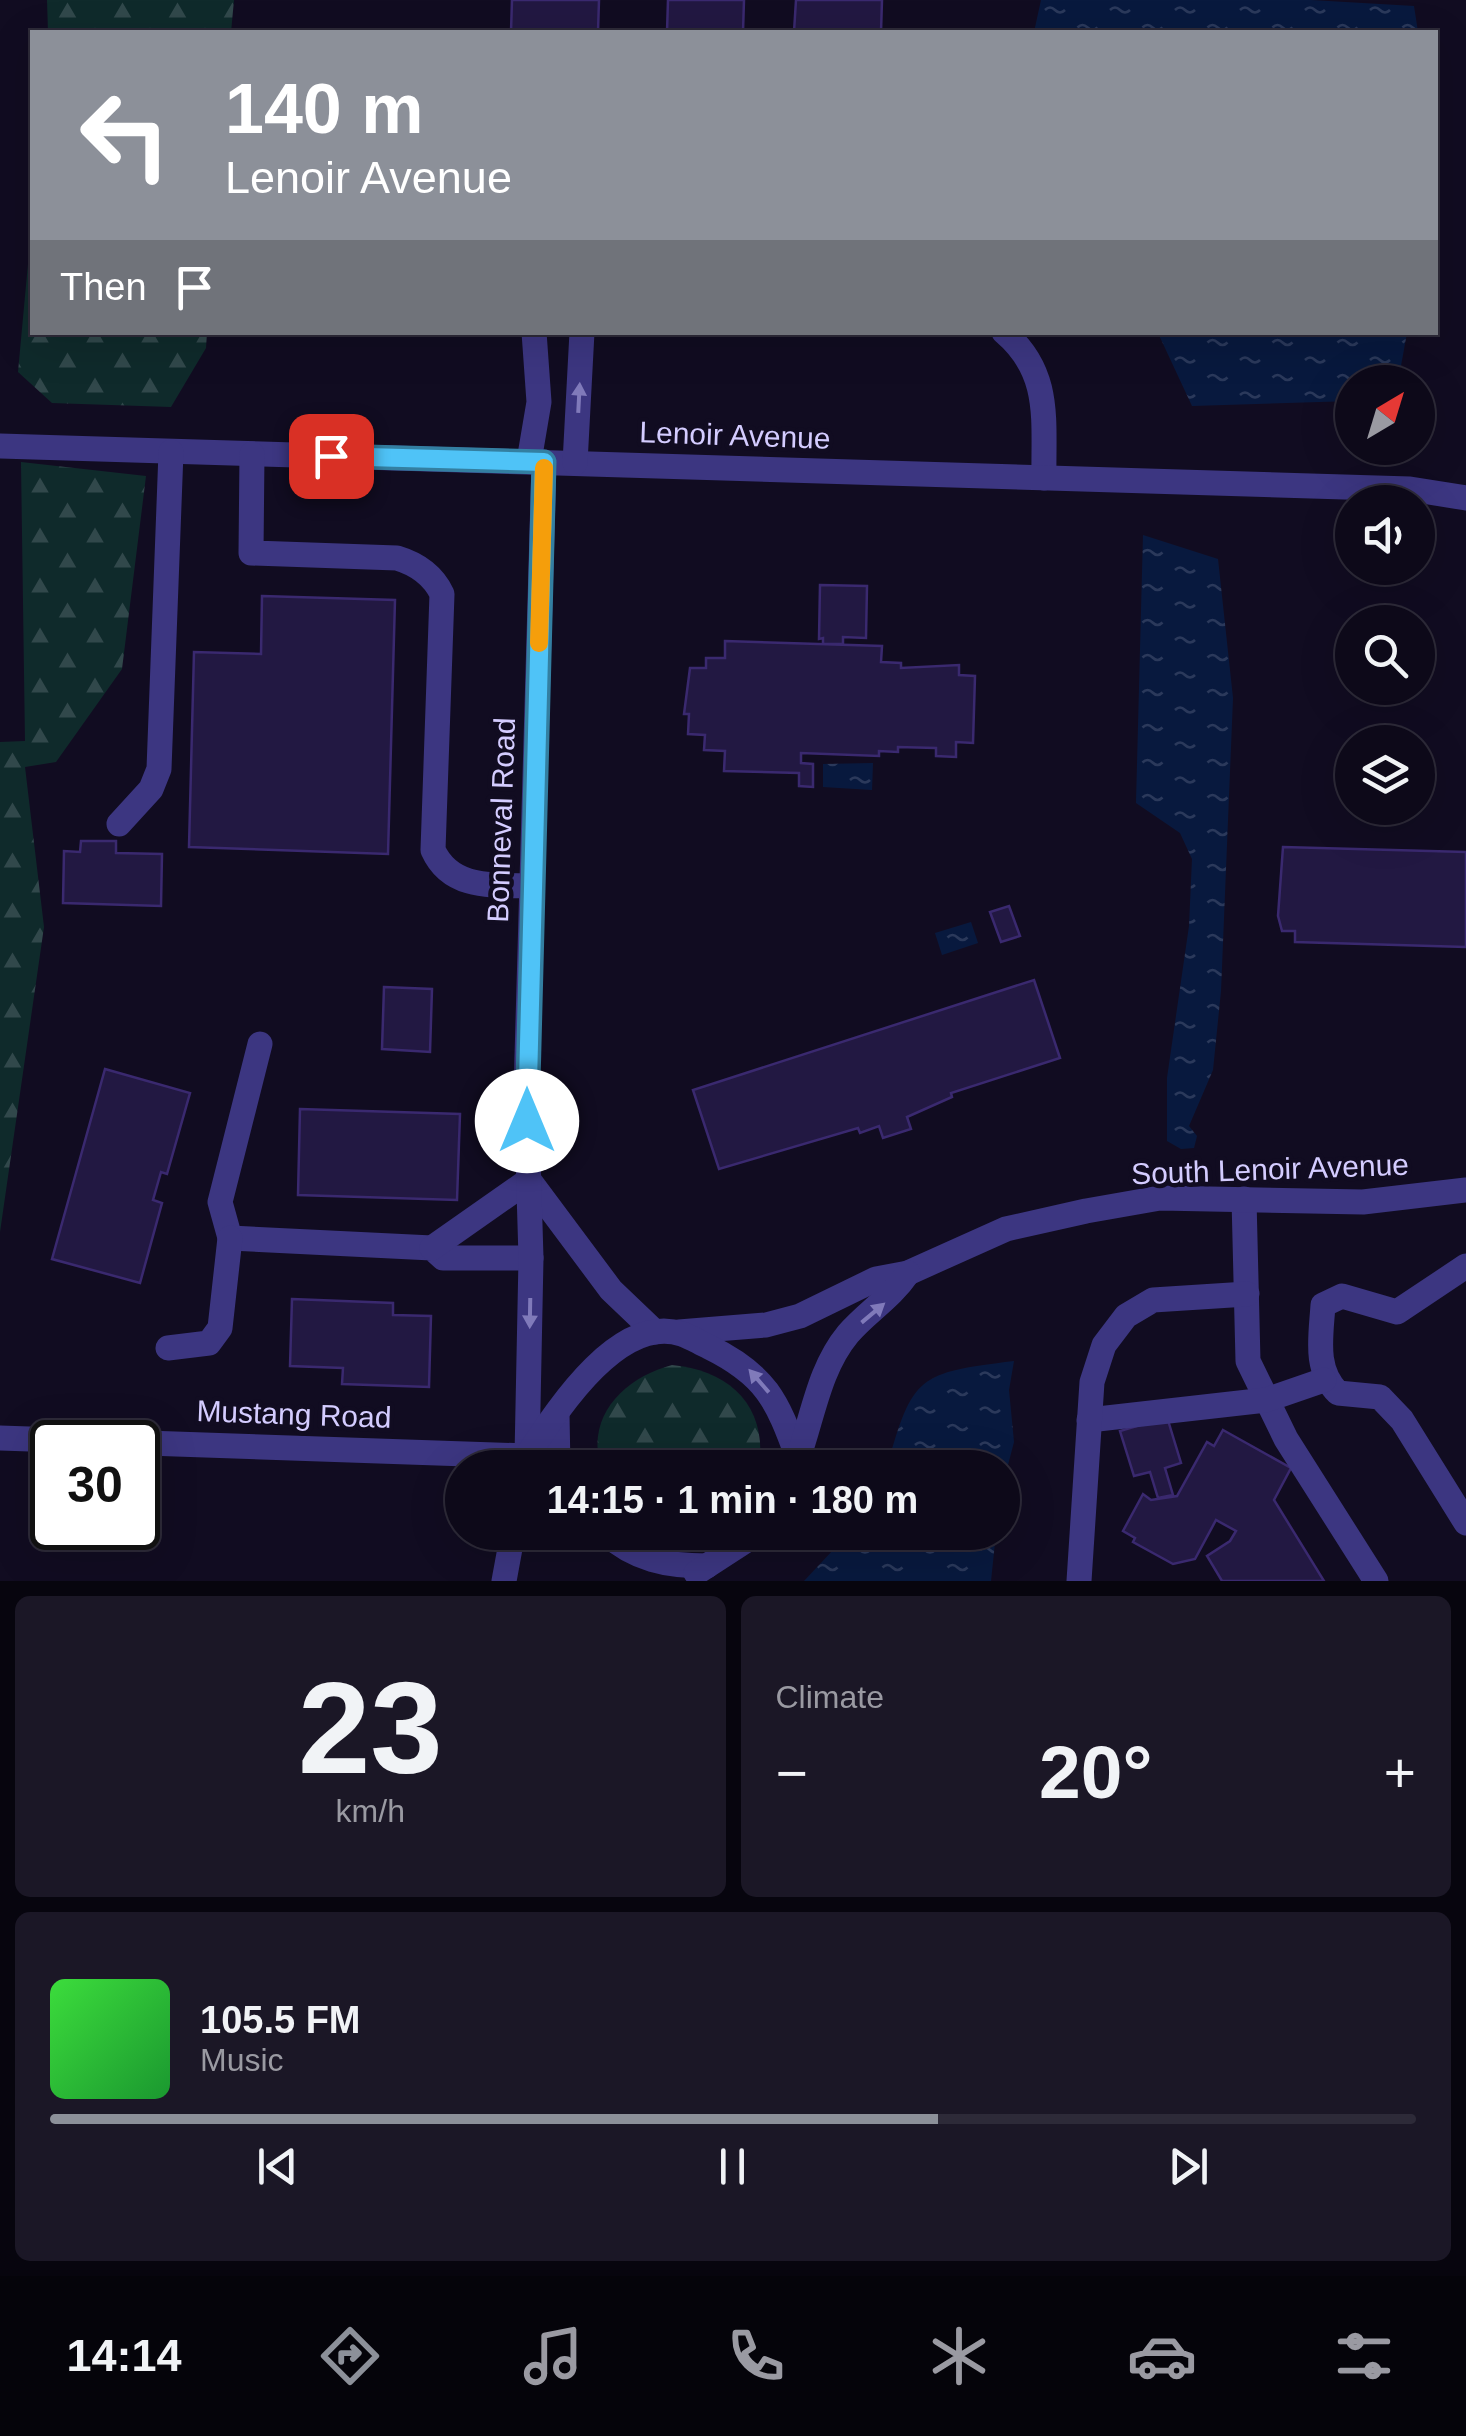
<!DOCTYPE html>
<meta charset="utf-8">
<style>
body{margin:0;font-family:Arial,sans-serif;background:#1b1726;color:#f1f3f6;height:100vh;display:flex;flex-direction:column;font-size:38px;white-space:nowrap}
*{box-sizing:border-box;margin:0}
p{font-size:32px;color:#9a9aa2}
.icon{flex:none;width:55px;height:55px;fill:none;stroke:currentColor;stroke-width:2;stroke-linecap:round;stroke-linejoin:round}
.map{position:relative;height:1581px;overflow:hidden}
.drawer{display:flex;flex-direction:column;gap:15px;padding:15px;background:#07050e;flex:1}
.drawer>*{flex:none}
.guide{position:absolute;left:30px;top:30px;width:1408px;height:305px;border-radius:0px;box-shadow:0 10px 40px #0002,0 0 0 2px #2d2a38;background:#8c9099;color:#fff;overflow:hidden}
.needle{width:65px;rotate:38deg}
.buttons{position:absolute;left:1335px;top:365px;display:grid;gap:20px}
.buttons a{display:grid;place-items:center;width:100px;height:100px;border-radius:50%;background:#0d0919;box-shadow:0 10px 40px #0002,0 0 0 2px #2d2a38;font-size:50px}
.speed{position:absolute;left:30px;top:1420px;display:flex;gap:20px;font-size:50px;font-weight:700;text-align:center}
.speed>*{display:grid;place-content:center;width:130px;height:130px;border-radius:50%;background:#0d0919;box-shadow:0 10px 40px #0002,0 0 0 2px #2d2a38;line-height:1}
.speed .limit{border:5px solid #111;border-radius:15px;background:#fff;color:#111}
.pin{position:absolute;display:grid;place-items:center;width:85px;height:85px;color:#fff;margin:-42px;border-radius:20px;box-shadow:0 5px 15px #0006}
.me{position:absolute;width:110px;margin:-55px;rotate:0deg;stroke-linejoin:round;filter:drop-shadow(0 0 8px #0008)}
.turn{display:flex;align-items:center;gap:35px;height:210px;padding:0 30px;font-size:45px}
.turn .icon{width:130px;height:130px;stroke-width:2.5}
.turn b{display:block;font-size:70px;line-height:85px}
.then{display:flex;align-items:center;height:95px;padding:0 30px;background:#0003;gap:20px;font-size:38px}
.big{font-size:75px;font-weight:600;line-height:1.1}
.drawer .widget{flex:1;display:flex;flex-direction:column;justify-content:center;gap:15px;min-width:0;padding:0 35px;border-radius:15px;background:#1b1726}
.drawer .dial{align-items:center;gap:0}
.dial b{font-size:130px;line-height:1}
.song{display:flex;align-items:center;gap:30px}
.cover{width:120px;height:120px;border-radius:15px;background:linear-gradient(135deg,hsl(120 70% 55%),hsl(130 70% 35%))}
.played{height:10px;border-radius:5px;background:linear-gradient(90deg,#8c9099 65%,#2d2a38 65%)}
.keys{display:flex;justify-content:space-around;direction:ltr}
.heat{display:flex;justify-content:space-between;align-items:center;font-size:55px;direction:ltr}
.drawer .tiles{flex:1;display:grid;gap:15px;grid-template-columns:1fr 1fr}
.widget:last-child{grid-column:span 2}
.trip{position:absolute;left:445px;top:1450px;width:575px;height:100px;border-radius:50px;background:#0d0919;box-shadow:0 10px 40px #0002,0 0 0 2px #2d2a38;font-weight:600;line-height:100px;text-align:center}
.dock{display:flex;height:160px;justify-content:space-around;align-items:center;background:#05040a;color:#9a9aa2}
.dock .icon{width:70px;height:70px}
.dock .selected{color:#8c9099}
.dock b{font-size:45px;color:#f1f3f6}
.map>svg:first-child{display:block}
</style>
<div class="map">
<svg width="1466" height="1581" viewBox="0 0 1466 1581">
<defs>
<pattern id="forest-firs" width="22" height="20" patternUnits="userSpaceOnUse" patternTransform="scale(2.5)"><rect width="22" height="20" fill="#0f2a2b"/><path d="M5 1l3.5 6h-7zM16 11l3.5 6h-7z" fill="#31484b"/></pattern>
<pattern id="water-ripples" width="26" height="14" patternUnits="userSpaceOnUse" patternTransform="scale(2.5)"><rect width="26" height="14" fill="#08193e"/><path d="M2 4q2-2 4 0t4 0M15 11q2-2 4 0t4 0" fill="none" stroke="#2b395b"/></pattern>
</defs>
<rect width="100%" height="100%" fill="#110c21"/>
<g fill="url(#forest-firs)">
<polygon points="47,0 234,0 231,32 48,32"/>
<polygon points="32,221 32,332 207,333 206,348 171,407 52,403 18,372"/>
<polygon points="21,462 146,476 122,669 56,762 25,767 44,927 0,1232 0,742 25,741"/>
<path d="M672,1365C730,1370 768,1407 759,1467H601C585,1415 626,1377 672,1365Z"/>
</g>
<g fill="url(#water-ripples)">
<polygon points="1041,0 1311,0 1414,6 1418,32 1034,32"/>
<polygon points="1158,333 1407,333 1398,382 1352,382 1352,401 1192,406"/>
<polygon points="1143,535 1218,559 1233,698 1221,991 1213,1070 1189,1126 1197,1136 1194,1148 1181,1149 1167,1141 1167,1078 1189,926 1192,859 1180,833 1136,803"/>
<polygon points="873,763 872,790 823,787 823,764"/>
<polygon points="971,922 978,943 942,955 935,933"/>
<path d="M1014,1361L1009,1390L1014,1442L1003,1484L1002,1468L887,1467C913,1375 918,1373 1014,1361Z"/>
<polygon points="849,1533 996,1533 991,1581 804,1581"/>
</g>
<g fill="#221842" stroke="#3a296f" stroke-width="2.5">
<polygon points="512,0 599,0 598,32 511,32"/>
<polygon points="668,0 744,0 743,32 667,32"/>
<polygon points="796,0 882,0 881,32 794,32"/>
<polygon points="820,585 867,586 866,638 843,637 843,644 823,644 823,638 819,639"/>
<polygon points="262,596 395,600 388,854 189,847 194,652 261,654"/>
<polygon points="725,641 882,646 881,662 901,663 901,668 959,665 959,675 975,676 973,743 956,742 956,757 936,756 936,748 898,747 898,752 879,751 879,756 801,753 801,763 813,764 813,787 799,786 799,773 724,771 725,751 704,750 705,735 688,734 689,714 684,714 690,668 706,668 706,658 725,658"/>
<polygon points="81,841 116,841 116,853 162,854 161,906 63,903 64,851 80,852"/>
<polygon points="1283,847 1466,852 1466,947 1295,942 1295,931 1282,931 1278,916"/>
<polygon points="1009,906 1020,936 1001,942 990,912"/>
<polygon points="1034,980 1060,1058 951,1093 952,1097 907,1117 911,1129 883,1138 879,1126 860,1133 858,1128 719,1169 693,1090"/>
<polygon points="384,987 432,989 430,1052 382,1049"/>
<polygon points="105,1069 190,1093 167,1174 161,1172 153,1200 162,1203 140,1283 52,1259"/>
<polygon points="300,1109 460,1114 457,1200 298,1195"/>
<polygon points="292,1299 393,1303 393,1315 431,1316 429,1387 342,1384 343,1368 290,1366"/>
<polygon points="1167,1417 1181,1463 1165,1468 1173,1495 1158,1498 1150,1472 1134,1476 1120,1431"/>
<polygon points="1223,1430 1291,1468 1274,1500 1324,1581 1222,1581 1207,1556 1230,1541 1236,1531 1216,1520 1195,1559 1173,1564 1133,1542 1135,1538 1123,1531 1143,1494 1151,1500 1177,1496 1207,1442 1214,1446"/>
</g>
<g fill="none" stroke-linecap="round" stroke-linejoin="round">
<g stroke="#3c3681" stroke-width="25">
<path d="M1004,332C1052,373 1043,420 1044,478"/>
<polyline points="0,446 1410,489 1466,498"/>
<path d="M252,454L251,553L397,558C417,564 433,575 442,594L433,850C451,890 494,885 532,886"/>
<polyline points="529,461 539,402 534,332"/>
<polyline points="575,463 582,332"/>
<polyline points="119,824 151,789 159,769 171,452"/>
<polyline points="260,1044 220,1202 230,1238 432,1248 443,1258 531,1258"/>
<polyline points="529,1180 611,1290 655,1332"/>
<polyline points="1244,1199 1248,1361 1286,1439 1376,1581"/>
<polyline points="432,1248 529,1180"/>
<path d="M1466,1266L1397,1312L1342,1296L1323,1305C1321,1337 1314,1369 1338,1393L1380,1397L1402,1420L1466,1523"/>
<polyline points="679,1332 766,1325 800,1316 876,1279 908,1273 1006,1229 1086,1211 1160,1198 1363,1202 1466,1190"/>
<polyline points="168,1348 209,1343 220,1328 230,1238"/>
<polyline points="557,1414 558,1468"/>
<polyline points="1089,1420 1266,1400 1324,1380"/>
<polyline points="0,1438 527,1456 531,1258 526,1091 544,462"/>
<path d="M527,1456C556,1412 618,1313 682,1334C691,1337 700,1343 709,1347C766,1375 777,1400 798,1458L796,1468"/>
<path d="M798,1458C813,1416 819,1369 848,1334C867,1312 891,1298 908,1273"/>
<path d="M604,1532C635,1560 667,1566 707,1566"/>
<polyline points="696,1573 759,1532"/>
<polyline points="504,1581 513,1532"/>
<polyline points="1079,1581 1092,1382 1104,1345 1126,1316 1153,1300 1247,1294"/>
</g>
</g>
<defs><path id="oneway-solid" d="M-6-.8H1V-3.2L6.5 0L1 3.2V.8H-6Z" transform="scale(2.5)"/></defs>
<g fill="#807aba">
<use href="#oneway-solid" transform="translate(579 398) rotate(-87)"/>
<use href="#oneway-solid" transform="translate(530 1313) rotate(91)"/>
<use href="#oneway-solid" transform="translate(873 1313) rotate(-40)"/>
<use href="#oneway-solid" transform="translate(759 1381) rotate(-131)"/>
</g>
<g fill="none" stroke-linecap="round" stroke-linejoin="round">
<defs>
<polyline id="route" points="331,456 544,462 527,1121"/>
</defs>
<use href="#route" stroke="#337fa1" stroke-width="25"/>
<use href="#route" stroke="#4fc3f7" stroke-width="18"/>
<polyline stroke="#f59e0b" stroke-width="18" points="539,643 544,468"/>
</g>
<g text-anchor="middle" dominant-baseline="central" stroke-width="9" stroke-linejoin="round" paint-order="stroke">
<g font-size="30" fill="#d4ccff" stroke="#110c21">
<text transform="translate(735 435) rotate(2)">Lenoir Avenue</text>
<text transform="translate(501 820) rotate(-88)">Bonneval Road</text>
<text transform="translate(1270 1169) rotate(-2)">South Lenoir Avenue</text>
<text transform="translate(294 1414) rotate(2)">Mustang Road</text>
</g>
</g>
</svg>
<div class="buttons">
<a><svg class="needle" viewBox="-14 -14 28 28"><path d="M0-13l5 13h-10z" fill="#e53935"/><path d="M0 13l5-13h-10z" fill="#9a9aa2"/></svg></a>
<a><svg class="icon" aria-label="sound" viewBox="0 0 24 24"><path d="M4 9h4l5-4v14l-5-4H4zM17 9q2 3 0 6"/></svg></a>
<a><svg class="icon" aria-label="search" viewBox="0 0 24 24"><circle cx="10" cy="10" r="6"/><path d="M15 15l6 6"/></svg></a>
<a><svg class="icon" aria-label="layers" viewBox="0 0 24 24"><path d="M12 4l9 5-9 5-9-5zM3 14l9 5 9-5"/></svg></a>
</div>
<div class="speed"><div class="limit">30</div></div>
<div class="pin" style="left:331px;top:456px;background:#d93025"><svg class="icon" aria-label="arrive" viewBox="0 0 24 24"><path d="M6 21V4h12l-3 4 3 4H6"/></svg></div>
<svg class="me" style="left:527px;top:1121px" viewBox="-20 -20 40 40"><circle r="19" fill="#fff"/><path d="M0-13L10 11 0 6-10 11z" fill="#4fc3f7"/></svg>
<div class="trip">14:15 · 1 min · 180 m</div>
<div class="guide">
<div class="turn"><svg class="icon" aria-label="left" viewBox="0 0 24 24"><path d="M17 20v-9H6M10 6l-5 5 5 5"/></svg><div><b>140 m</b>Lenoir Avenue</div></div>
<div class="then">Then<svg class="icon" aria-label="arrive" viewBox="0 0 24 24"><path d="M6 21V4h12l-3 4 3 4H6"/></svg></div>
</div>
</div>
<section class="drawer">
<div class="tiles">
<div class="widget dial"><b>23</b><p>km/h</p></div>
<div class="widget"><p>Climate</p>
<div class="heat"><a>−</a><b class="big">20°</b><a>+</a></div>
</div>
<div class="widget">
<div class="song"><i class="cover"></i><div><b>105.5 FM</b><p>Music</p></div></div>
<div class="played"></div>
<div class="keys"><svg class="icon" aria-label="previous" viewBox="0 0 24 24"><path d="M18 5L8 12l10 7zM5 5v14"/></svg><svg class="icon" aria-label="pause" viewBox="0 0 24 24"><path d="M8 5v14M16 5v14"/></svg><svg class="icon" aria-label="next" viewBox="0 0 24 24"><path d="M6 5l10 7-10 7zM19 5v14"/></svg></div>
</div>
</div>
</section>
<nav class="dock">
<b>14:14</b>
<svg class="icon selected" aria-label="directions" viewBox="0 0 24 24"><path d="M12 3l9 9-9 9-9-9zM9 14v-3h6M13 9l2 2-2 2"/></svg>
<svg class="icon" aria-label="music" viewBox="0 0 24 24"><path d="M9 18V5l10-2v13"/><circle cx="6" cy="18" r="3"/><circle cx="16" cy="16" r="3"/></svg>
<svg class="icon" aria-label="phone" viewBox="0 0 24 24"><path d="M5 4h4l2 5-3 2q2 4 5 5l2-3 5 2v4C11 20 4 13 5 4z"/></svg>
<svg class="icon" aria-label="climate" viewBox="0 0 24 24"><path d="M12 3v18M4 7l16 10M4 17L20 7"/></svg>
<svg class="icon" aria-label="car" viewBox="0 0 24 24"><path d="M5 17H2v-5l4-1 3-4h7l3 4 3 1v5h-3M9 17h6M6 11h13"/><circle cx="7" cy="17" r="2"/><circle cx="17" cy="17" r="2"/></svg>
<svg class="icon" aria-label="filters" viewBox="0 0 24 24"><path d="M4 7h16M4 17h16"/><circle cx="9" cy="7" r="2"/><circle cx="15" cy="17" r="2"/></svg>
</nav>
